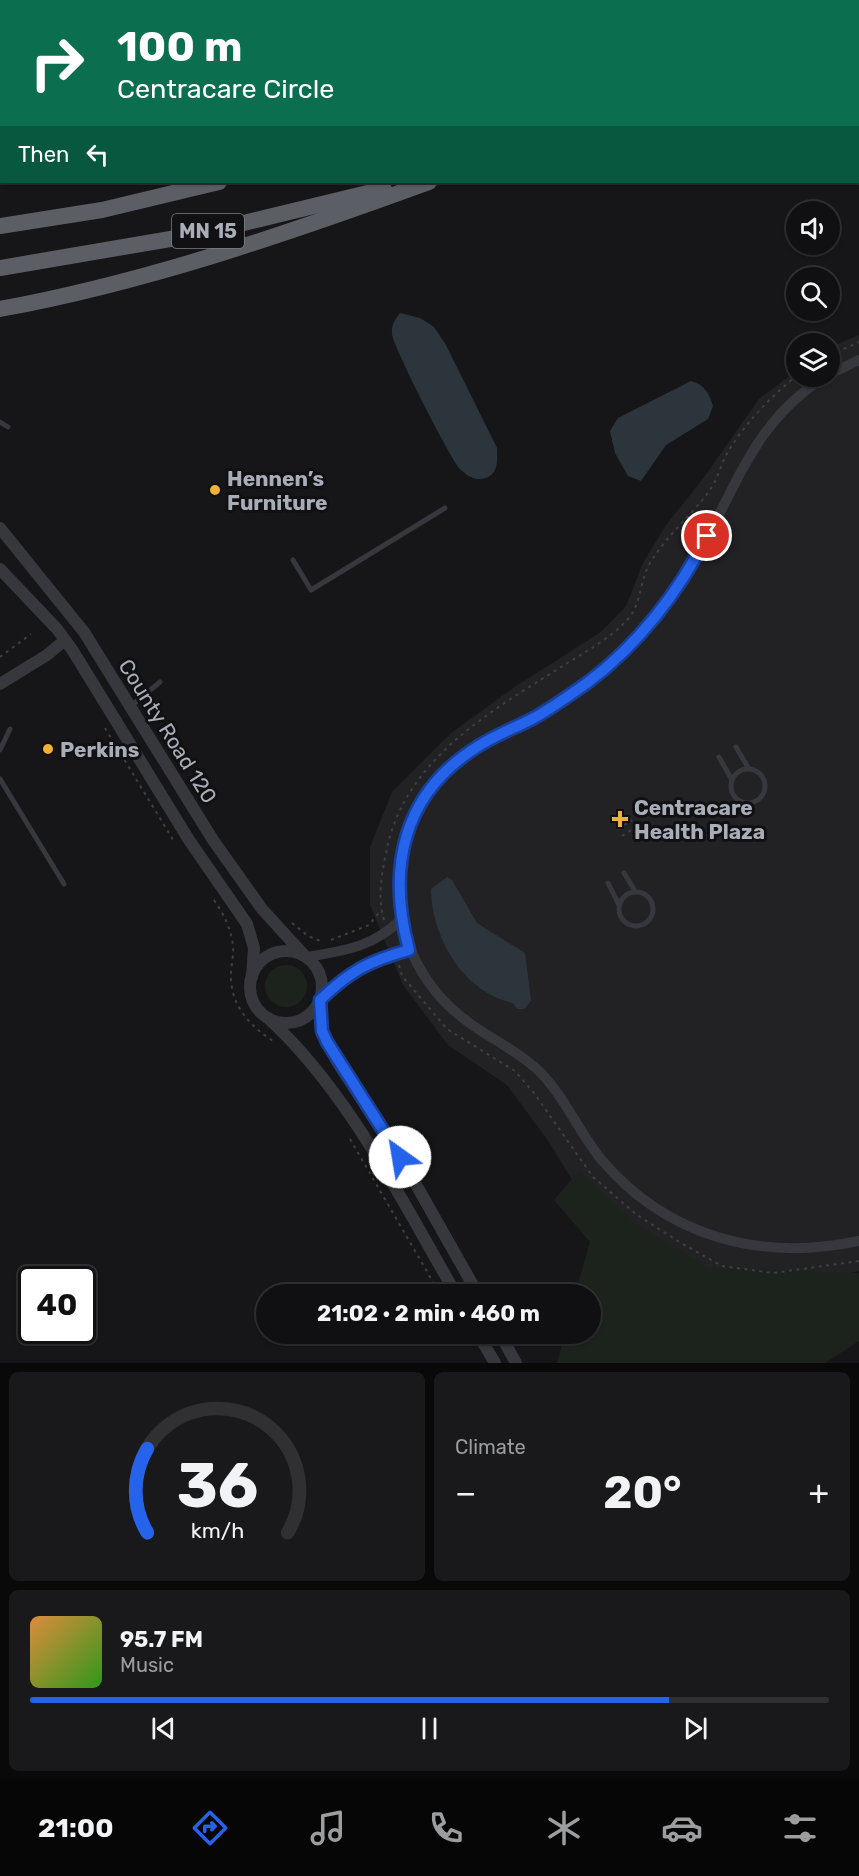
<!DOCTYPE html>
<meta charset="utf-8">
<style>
body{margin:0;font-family:Rubik,sans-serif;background:#19191b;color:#f1f3f6;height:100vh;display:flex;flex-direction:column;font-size:22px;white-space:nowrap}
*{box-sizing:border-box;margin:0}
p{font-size:20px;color:#9c9d9f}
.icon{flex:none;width:33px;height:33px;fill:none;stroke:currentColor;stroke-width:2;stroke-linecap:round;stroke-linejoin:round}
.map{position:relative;height:1363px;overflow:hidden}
.panel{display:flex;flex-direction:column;gap:9px;padding:9px;background:#09090a;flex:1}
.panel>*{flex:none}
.guide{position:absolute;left:0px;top:0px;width:860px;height:183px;box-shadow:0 2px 4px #0004,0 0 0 2px #303032;background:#0b6e4f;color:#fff;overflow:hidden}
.tools{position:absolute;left:786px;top:201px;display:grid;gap:12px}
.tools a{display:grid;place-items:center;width:54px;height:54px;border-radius:50%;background:#101012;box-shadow:0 2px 4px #0004,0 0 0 2px #303032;font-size:30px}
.speed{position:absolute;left:18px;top:1266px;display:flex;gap:12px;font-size:30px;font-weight:700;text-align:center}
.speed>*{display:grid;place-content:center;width:78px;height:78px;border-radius:50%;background:#101012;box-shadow:0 2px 4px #0004,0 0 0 2px #303032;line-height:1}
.speed .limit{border:3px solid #111;border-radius:9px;background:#fff;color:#111}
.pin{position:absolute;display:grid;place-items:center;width:51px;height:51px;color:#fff;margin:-26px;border:3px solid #fff;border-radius:50%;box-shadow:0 2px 6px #0007}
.me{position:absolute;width:66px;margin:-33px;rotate:328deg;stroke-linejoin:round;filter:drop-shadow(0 0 4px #0008)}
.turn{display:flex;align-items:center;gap:21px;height:126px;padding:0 18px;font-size:27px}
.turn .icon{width:78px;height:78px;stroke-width:2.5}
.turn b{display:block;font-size:42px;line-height:51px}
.then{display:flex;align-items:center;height:57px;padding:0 18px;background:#0003;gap:12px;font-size:22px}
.big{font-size:45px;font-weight:700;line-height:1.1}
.panel .widget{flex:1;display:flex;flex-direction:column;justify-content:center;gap:9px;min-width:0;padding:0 21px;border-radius:9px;background:#19191b}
.panel .dial{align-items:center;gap:0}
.dial svg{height:156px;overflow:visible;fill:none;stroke:#303032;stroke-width:7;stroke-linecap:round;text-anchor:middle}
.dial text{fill:#f1f3f6;stroke:none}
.song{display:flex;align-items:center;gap:18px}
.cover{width:72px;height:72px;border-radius:9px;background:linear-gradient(135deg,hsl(30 70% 55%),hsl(110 70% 35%))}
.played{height:6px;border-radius:3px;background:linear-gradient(90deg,#2563eb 80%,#303032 80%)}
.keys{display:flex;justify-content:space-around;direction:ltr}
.heat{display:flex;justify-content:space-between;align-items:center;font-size:33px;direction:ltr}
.panel .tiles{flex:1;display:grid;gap:9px;grid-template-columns:1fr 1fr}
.widget:last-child{grid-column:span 2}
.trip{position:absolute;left:256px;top:1284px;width:345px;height:60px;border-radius:30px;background:#101012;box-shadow:0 2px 4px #0004,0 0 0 2px #303032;font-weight:700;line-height:60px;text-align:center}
.menu{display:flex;height:96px;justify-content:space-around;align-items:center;background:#060607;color:#9c9d9f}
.menu .icon{width:42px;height:42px}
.menu .selected{color:#2563eb}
.menu b{font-size:27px;color:#f1f3f6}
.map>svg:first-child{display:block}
</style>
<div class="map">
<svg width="859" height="1363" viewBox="0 0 859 1363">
<rect width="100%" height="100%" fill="#161618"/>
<polygon fill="#222225" points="859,335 859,1271 807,1284 702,1281 577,1188 549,1142 507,1085 448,1045 403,985 370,905 370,847 392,792 451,733 516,686 601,632 626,606 643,563 666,525 702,480 759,399 796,371 796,376 830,376 830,347"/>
<g fill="#1c231d">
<circle cx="286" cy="986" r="21"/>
<polygon points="579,1171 637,1224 708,1268 859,1273 859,1341 825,1363 557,1363 565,1334 591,1334 591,1294 575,1294 590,1242 554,1200"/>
</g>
<g fill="#2c353c">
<path d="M400,313L420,318L434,327L446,345L497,448C497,458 499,472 488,477C477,482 468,477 460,469C451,460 392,344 392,334C391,325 395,320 400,313Z"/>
<path d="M691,381C705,385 709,393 713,406L708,419L666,445L641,481L628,476L615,453L610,431L618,418Z"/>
<path d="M447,877L452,880L477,923L525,953L531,1001L524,1009H517L513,1003C463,992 432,938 431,889Z"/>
</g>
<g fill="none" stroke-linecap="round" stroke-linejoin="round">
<g stroke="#3d3f44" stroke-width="2" stroke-dasharray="3 4.5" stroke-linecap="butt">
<polyline points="830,355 859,342"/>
<polyline points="0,657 31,634"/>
<polyline points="105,728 175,843"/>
<polyline points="618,829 632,820"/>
<polyline points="622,836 639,825"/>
<path d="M214,900C224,915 231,928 233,946C234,955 231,965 231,974C230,1005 249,1025 273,1041"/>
<path d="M384,920C377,896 382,872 387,848C407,756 495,709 569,662C587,651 622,631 633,612C641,598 641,579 649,565C666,535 693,515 712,487C719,475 722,461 729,450C747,421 771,397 796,376"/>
<polyline points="292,923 308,936 323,942"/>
<polyline points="331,940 369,925 381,910"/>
<polyline points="399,965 402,976 447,1029 515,1071 534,1093 593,1177 637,1215 681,1243 722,1266 773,1273 859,1261"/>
<polyline points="350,1139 440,1294"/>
<polyline points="463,1334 466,1340"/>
</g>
<g stroke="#37383d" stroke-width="5">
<polyline points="0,422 8,427"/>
<polyline points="293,560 311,590 445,508"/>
<polyline points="131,706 160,682"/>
<polyline points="736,747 749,769"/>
<polyline points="0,750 10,729"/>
<polyline points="719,757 732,780"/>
<circle cx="748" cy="786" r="17"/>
<polyline points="0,779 64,884"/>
<polyline points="624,873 635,891"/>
<polyline points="608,883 619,905"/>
<circle cx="636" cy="909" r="17"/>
</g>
<g stroke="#37383d" stroke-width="10">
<polyline points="830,374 859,360"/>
<path d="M826,376C753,422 737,487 696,558C678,589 656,616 631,642C602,670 572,694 537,716C518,728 497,735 478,746C441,768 414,804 403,845C385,911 413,982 468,1022C491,1039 517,1050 539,1071C564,1096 578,1130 600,1158C666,1237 761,1262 859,1241"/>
<path d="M307,957C347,950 370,948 401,920"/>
<path d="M320,1000C350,971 369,961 409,950"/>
</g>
<g stroke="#37383d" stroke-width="12">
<polyline points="0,528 84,632 213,840 262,909 304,955"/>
<polyline points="0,569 57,629 73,651 189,840 247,924 254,948 252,977"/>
<polyline points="0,684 47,655 65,640"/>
<circle cx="286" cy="987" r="36"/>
<polyline points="318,1004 322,1031 336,1060 410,1174 478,1294"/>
<path d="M268,1018C348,1091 402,1201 456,1294"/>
<polyline points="478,1334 495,1363"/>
<polyline points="500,1334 516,1363"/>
</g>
<g stroke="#5b5e65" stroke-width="16">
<polyline points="780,2 784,0"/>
<polyline points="858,38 859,38"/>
<polyline points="0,145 2,145"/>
<polyline points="0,226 102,210 219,182"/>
<polyline points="0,268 194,235 384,189"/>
<path d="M0,309C147,282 289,233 429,182"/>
</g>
</g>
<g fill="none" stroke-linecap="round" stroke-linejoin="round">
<defs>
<path id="route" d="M400,1157L327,1042L322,1031L320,1000C350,971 369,961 409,950C387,869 402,794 477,747C495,735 515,728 534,718C552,708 570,695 587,683C637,646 679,592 707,536"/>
</defs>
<use href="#route" stroke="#184099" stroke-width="15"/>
<use href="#route" stroke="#2563eb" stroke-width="10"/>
</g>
<g fill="#f2b134" stroke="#111113" stroke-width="2">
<circle cx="215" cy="490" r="6"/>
<circle cx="48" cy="749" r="6"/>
<path d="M617 810h6v6h6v6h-6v6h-6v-6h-6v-6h6z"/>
</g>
<g text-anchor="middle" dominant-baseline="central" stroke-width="6" stroke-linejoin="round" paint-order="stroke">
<rect fill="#111113" stroke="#7b7e86" stroke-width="1.5" x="172" y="214" width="72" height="34" rx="4.5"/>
<g font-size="20" font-weight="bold" fill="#a8adb8">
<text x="208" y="231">MN 15</text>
</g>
<g font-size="21" font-weight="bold" fill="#a8adb8" stroke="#111113" text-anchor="start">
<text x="227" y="478">Hennen’s<tspan x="227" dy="24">Furniture</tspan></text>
<text x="60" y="749">Perkins</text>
<text x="634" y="807">Centracare<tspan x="634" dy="24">Health Plaza</tspan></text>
</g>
<g font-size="21" fill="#a8adb8" stroke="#111113">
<text transform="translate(168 731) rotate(58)">County Road 120</text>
</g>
</g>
</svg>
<div class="tools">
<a><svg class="icon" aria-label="sound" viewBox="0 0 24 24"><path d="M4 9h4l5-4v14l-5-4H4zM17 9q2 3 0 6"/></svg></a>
<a><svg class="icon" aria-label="search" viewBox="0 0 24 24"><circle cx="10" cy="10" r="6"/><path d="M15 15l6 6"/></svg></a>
<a><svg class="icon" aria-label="layers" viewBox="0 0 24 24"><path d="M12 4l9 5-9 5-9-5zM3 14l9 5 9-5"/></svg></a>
</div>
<div class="speed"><div class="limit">40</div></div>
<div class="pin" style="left:707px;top:536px;background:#d93025"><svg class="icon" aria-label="arrive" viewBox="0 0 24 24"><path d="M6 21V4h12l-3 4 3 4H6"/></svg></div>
<svg class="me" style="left:400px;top:1157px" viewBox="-20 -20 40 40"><circle r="19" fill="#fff"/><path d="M0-13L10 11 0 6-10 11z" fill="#2563eb"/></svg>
<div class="trip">21:02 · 2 min · 460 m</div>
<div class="guide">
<div class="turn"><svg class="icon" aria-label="right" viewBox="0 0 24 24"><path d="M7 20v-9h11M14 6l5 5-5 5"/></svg><div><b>100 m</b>Centracare Circle</div></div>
<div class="then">Then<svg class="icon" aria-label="left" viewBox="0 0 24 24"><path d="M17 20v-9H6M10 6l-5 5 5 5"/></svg></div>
</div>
</div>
<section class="panel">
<div class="tiles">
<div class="widget dial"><svg viewBox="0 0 100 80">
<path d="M14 69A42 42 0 1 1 86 69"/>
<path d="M14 69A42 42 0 0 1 14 26" stroke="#2563eb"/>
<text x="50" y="56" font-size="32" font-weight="700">36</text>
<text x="50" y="72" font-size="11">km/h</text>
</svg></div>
<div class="widget"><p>Climate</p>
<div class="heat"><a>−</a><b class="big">20°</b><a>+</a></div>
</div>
<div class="widget">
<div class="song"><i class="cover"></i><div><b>95.7 FM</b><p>Music</p></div></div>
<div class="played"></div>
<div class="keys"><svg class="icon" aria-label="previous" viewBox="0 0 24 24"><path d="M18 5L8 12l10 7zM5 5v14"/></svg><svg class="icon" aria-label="pause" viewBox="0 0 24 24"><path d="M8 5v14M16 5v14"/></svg><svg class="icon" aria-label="next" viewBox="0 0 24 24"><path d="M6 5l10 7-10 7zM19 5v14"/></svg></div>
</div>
</div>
</section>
<nav class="menu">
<b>21:00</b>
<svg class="icon selected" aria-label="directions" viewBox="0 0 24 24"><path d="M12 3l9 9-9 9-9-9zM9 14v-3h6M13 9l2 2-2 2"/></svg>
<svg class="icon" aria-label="music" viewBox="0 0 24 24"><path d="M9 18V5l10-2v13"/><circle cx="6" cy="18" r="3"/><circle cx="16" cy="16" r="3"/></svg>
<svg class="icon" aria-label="phone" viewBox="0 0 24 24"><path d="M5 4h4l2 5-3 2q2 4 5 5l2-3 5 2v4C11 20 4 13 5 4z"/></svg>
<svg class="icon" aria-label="climate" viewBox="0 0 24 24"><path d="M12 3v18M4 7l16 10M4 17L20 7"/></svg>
<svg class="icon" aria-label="car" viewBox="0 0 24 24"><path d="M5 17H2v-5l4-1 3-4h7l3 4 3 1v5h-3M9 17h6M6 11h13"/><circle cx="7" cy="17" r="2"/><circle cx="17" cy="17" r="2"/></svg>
<svg class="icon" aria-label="filters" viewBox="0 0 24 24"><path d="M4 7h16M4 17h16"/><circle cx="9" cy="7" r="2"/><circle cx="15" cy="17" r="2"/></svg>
</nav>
